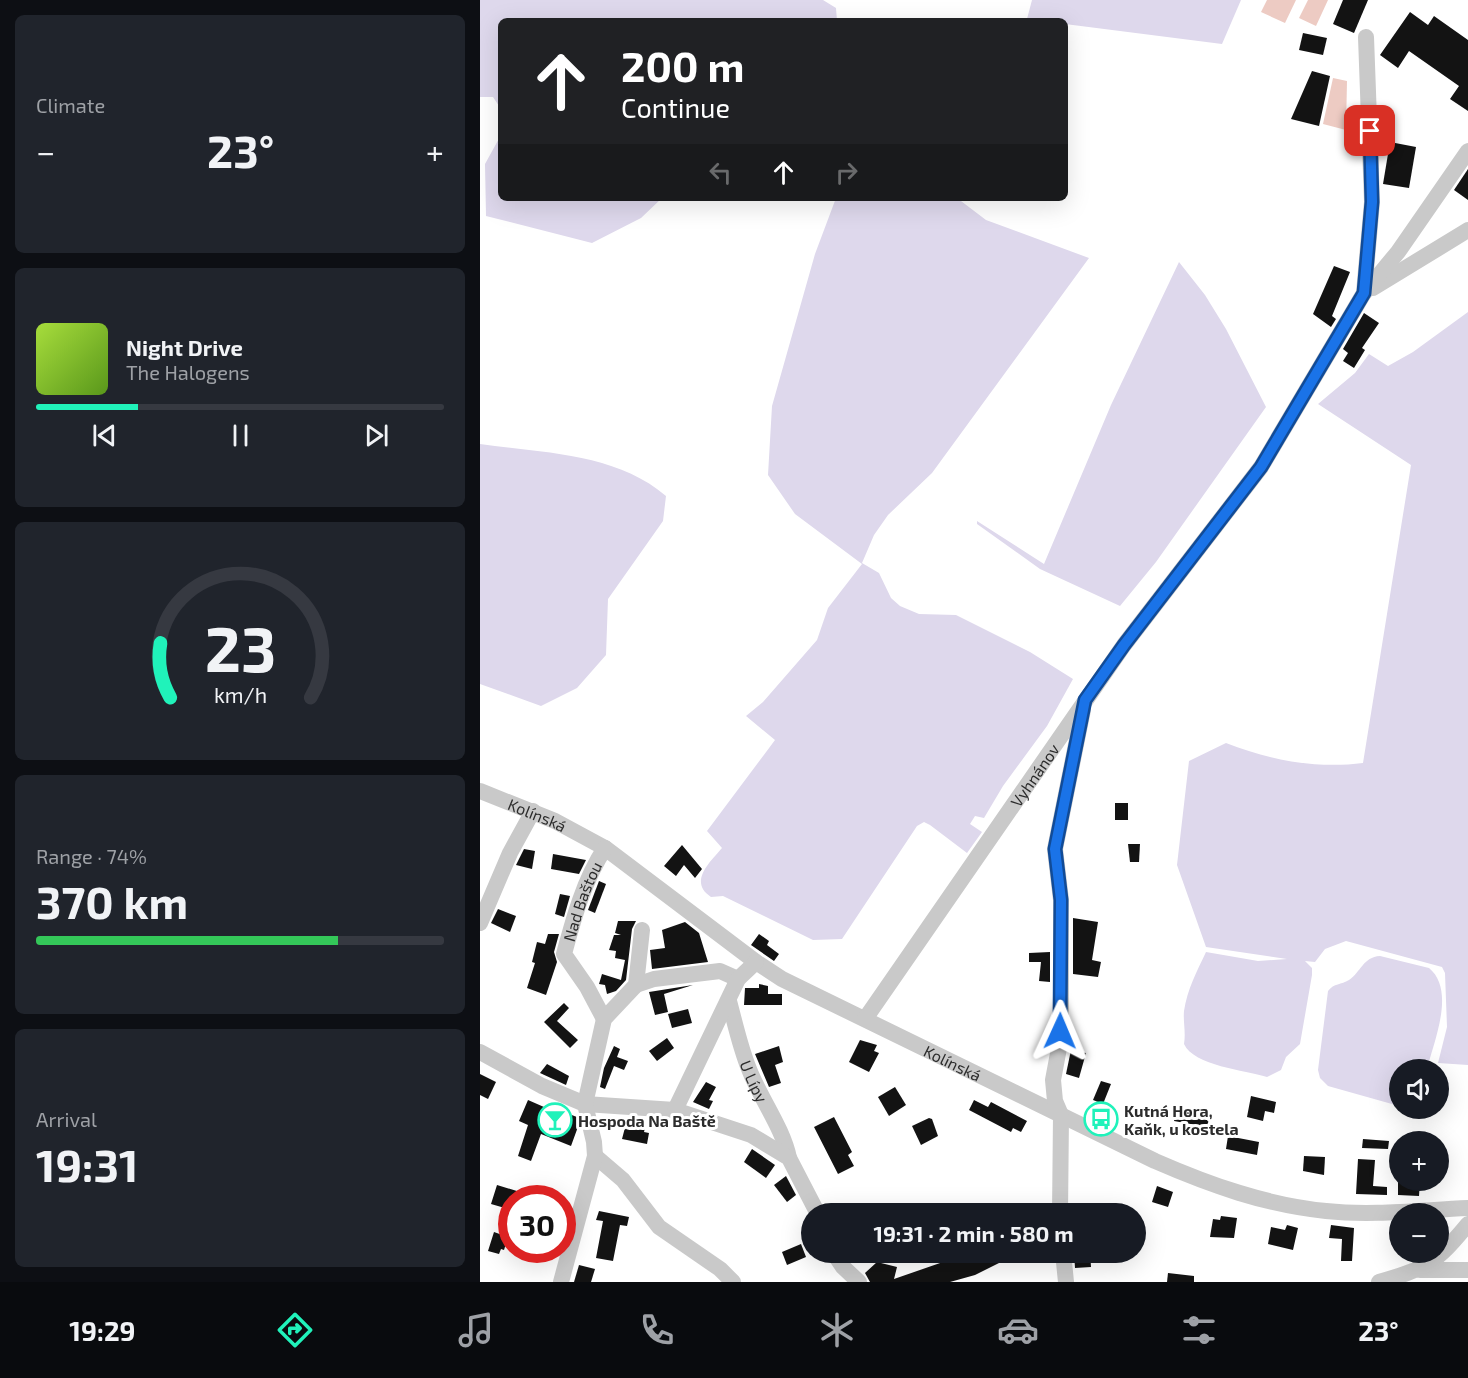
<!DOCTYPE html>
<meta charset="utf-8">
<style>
body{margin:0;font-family:"Exo 2",sans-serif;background:#20242c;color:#f1f3f6;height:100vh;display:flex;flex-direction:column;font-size:22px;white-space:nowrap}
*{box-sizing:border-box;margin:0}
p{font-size:20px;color:#9ea1a6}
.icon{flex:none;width:33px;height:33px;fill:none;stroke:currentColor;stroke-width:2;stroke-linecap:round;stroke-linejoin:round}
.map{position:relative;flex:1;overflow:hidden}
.side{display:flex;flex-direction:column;gap:15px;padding:15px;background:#0d0f14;width:480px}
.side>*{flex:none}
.top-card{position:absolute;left:18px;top:18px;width:570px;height:183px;border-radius:9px;box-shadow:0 6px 24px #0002;background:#202124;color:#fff;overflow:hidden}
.tools{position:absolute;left:909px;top:1059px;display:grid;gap:12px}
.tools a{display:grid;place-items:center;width:60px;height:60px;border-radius:50%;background:#171b24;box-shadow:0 6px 24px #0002;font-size:30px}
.speed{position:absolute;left:18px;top:1185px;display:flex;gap:12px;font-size:30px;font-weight:700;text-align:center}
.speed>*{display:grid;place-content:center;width:78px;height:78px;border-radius:50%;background:#171b24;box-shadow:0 6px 24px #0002;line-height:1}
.speed .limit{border:9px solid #d22;background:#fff;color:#111}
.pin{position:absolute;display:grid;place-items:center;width:51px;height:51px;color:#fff;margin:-26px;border-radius:12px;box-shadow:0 3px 9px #0006}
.me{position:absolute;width:66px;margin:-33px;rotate:1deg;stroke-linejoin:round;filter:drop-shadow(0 0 4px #0008)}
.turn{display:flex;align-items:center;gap:21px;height:126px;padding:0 24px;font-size:27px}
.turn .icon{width:78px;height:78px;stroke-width:2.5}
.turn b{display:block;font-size:42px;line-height:51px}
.lanes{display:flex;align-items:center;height:57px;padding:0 24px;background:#0003;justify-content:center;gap:30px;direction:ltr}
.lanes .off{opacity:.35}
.big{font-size:45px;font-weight:700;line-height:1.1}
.side .card{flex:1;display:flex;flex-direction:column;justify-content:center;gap:9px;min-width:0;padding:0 21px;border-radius:9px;background:#20242c}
.side .dial{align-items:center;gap:0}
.dial svg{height:156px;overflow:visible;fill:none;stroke:#363941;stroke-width:7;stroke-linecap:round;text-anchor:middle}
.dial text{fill:#f1f3f6;stroke:none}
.song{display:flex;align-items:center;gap:18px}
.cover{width:72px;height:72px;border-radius:9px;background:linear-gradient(135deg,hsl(80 70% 55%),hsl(90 70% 35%))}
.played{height:6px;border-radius:3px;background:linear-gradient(90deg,#20f2ba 25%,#363941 25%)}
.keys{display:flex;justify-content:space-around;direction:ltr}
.heat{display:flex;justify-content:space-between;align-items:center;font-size:33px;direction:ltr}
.charge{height:9px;border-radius:4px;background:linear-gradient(90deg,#34c759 74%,#363941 0)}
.trip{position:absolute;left:321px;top:1203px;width:345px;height:60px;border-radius:30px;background:#171b24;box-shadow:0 6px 24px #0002;font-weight:700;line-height:60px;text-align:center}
.tab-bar{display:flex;height:96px;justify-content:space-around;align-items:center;background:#090b0e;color:#9ea1a6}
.tab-bar .icon{width:42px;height:42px}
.tab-bar .active{color:#20f2ba}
.tab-bar b{font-size:27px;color:#f1f3f6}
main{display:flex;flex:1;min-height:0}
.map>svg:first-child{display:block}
</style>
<main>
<section class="side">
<div class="card"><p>Climate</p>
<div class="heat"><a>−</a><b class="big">23°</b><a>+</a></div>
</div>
<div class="card">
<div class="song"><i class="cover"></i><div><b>Night Drive</b><p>The Halogens</p></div></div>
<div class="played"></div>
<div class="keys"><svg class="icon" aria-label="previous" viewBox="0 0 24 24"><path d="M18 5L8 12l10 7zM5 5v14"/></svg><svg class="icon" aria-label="pause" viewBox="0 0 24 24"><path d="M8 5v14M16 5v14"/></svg><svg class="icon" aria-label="next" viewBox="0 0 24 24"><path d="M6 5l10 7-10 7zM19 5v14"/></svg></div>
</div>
<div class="card dial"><svg viewBox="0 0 100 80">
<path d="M14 69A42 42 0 1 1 86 69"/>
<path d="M14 69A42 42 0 0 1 9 41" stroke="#20f2ba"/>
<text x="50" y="56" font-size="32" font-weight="700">23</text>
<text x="50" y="72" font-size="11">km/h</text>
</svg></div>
<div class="card"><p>Range · 74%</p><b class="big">370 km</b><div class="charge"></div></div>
<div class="card"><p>Arrival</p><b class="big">19:31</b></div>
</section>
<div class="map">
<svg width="988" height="1282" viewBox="0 0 988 1282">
<rect width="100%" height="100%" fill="#fff"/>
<g fill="#ded8ec">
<polygon points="0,0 343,0 356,8 357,21 21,21 21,109 13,97 0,97"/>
<polygon points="552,0 761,0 742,44 585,24 585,21 547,19"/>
<polygon points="21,135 21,198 182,198 161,218 112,243 6,216 5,164"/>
<path d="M356,198H477L506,220L609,258L452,473L408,515L394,535L382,563L399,573L411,598L420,606L439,614L476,615L550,652L593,679L567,726L523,786L504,818L495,816L490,824L502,832L487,853L450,825L444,822L437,826L362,939L333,940L243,896L231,897C208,882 230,862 242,848L227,831L295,740L266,716L283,702L337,640L348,608L382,564L315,514L288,475L292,406L335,254Z"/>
<polygon points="699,262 725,295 746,329 786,407 676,562 640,606 560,569 497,524 497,521 564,564 631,405"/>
<path d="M988,312V1065L958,1063L967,1027L965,973L962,967L866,941L845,949L835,962L825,961L832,968V975L820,1044L806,1057L801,1070L787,1077C765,1070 714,1066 704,1044C706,1032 703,1022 704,1011C707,990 717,971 726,952L778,961L807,959L726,947L697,865L709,761L746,743C790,760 836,769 883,763L931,465L838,404L875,373L889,354L908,366L933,352Z"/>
<path d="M0,444C63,453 136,453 186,496L183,521L128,599L126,655L97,688L61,706L0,684Z"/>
<path d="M900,956L949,968C976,990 954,1041 947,1069L920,1070L919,1106L848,1086L840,1078L838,1070L848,991C854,983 861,985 869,980C881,972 883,957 900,956Z"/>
</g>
<g fill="#edcbc3">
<polygon points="787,0 816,0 805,23 781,12"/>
<polygon points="828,0 848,0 836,26 819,18"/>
<polygon points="853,78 867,81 866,130 843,124"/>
</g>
<g fill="#131313">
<polygon points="863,0 888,0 874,33 853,24"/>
<polygon points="930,12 948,25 954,16 988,40 988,111 970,99 979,86 929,51 918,68 900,55"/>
<polygon points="823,33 847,38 843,55 819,50"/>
<polygon points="832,71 850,76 839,126 811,119"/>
<polygon points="910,142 936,147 929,188 903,184"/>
<polygon points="988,169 988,200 974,190"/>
<polygon points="854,266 870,272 852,316 856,319 851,327 833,314"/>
<polygon points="884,313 899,323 882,348 885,350 874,368 863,361 868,353 863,349"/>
<rect x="635" y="803" width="13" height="17"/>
<polygon points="648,844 660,844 659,862 650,862"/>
<polygon points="202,845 222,869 215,878 204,865 196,876 184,866"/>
<polygon points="44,849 55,851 52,869 36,865"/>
<polygon points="73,854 106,860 99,874 71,869"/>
<polygon points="119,881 126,884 115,913 108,910"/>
<polygon points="80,894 90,896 84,917 75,914"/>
<polygon points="18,909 36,916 30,932 11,923"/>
<polygon points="593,918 618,922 612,960 621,962 618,977 593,974"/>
<polygon points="138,921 156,921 152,929 146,980 136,991 127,994 125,985 119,984 122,974 141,980 145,960 135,958 136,951 129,950 134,935 141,935 135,933"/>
<polygon points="205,922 219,933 228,962 172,969 170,950 185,948 182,930"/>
<polygon points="68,934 79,934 74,952 77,962 66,995 47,988 55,963 52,962 57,942 65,944"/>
<polygon points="279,934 289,941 287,945 299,954 294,961 271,945"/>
<polygon points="570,952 570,982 559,981 561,962 549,962 549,953"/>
<polygon points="279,984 288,986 288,994 302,994 302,1005 264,1005 265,988 279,988"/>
<polygon points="213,985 184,994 188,1012 175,1015 169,992"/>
<polygon points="84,1003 89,1008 77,1021 98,1040 90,1048 64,1022"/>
<polygon points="208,1009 212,1023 192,1028 188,1014"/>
<polygon points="187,1038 194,1048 177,1061 169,1051"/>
<polygon points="380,1040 397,1045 394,1051 399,1053 389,1072 369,1062"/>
<polygon points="134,1046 140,1049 137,1057 148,1061 144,1070 134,1066 125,1089 120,1087 124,1068"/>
<polygon points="299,1046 303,1062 295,1065 301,1083 289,1087 275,1054"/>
<polygon points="591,1050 606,1053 599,1078 586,1074"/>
<polygon points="67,1064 89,1076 86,1085 60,1073"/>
<polygon points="0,1074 16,1082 8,1099 0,1095"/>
<polygon points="621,1081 631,1084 623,1104 613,1100"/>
<polygon points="226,1082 236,1087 229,1100 233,1101 229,1109 213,1102"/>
<polygon points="415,1087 426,1105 409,1116 398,1097"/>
<polygon points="771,1096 796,1102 794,1113 785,1111 783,1121 767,1117"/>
<polygon points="48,1100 80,1114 81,1111 97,1117 99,1124 91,1146 61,1134 51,1161 38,1156 48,1125 39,1121"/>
<polygon points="494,1100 508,1107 511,1102 547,1121 541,1132 533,1128 531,1132 489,1110"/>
<polygon points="697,1109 730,1116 727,1127 694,1121"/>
<polygon points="354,1117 372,1152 368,1155 374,1166 358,1174 334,1127"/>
<polygon points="449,1118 452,1119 458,1136 441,1145 432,1126"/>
<polygon points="147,1120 166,1124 164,1132 169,1133 167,1144 142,1139"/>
<polygon points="748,1136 779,1142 777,1155 746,1149"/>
<polygon points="883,1139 909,1141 908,1149 882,1148"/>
<polygon points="272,1149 295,1165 286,1178 264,1162"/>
<polygon points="824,1156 845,1157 844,1175 823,1171"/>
<polygon points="878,1159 895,1160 893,1186 907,1187 907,1195 876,1194"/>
<polygon points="306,1176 316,1195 307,1202 294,1185"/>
<polygon points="918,1180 940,1180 939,1196 918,1195"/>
<polygon points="17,1185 53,1196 53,1198 32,1198 32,1210 11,1204"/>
<polygon points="677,1186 693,1192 688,1207 672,1202"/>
<polygon points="119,1211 149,1217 147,1226 140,1225 133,1261 116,1258 123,1221 116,1220"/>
<polygon points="741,1216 757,1218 754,1238 730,1237 733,1219 740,1220"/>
<polygon points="807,1225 818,1228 813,1250 788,1244 791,1227 805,1230"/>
<polygon points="851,1225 874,1228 872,1261 861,1261 862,1239 849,1238"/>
<polygon points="14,1232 28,1237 24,1250 21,1249 19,1254 8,1251"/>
<polygon points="321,1244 326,1257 307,1265 302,1252"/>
<polygon points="458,1252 470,1252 473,1258 482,1252 519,1252 523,1261 495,1275 470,1282 390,1282 385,1273 397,1262 417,1267 414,1279 463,1262"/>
<polygon points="594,1252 610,1252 611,1267 595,1268"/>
<polygon points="99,1265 115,1269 111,1282 94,1282"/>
<polygon points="688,1273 714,1276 714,1282 687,1282"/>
</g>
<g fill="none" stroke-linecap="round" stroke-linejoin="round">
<g stroke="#c9c9c9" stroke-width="16">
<polyline points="893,288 988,230"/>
<polyline points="884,293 892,202 886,37"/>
<path id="s1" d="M0,791L75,821L125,848L276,962L302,979L675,1161C730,1185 786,1205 846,1211C893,1216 941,1210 988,1208"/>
<polyline points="0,923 30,853 53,811"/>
<polyline points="156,985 174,979 240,971 258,979"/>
<path id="s2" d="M249,1001C255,1023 260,1047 269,1069C280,1098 303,1128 309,1158"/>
<path id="s3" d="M124,1019L107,987L84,954C94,917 104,880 125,848"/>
<path id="s4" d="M385,1019L644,645L781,467L884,293L918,252L988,151"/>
<polyline points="0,1052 62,1086 105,1104 195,1110 271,1135 309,1158 338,1214"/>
<polyline points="195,1110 258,979 276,962"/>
<polyline points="115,1156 143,1180 179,1227 240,1269 253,1282"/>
<polyline points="580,1214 581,1115 575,1101 573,1080 579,1048 581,1014 581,900 575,849 603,710"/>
<polyline points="353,1252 363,1267 379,1282"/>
<polyline points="583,1252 586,1282"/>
<polyline points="940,1270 988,1270"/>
<polyline points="81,1282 115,1156 114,1142 105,1104 124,1019 156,985 162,930"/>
<path d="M899,1282C947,1268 956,1263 988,1224"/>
</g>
</g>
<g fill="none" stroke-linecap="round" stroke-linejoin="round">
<defs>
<polyline id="route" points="580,1031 581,900 575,849 605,700 644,645 781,467 884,293 892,202 890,131"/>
</defs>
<use href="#route" stroke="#114b97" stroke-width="15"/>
<use href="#route" stroke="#1a73e8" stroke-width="10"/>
</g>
<defs>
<symbol id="bus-ring" viewBox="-11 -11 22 22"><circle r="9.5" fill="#fff" stroke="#20f2ba" stroke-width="1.5"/><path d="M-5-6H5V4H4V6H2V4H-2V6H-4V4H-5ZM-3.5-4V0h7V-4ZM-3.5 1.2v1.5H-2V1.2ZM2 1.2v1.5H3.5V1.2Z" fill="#20f2ba"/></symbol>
<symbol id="bar-ring" viewBox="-11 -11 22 22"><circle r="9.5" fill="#fff" stroke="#20f2ba" stroke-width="1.5"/><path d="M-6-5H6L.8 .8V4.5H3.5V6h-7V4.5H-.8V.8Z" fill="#20f2ba"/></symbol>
</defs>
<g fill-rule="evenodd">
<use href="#bus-ring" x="602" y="1100" width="38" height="38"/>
<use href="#bar-ring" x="56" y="1101" width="38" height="38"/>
</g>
<g text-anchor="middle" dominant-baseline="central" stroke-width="6" stroke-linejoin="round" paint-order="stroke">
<g font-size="16" fill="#2c2c2c" stroke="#fff">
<text stroke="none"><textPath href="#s4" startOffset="297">Vyhnánov</textPath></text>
<text stroke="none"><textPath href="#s1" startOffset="62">Kolínská</textPath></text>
<text stroke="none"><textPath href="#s3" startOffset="132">Nad Baštou</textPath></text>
<text stroke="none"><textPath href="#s1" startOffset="548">Kolínská</textPath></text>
<text stroke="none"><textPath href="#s2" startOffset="84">U Lípy</textPath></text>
</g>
<g font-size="16" font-weight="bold" fill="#2c2c2c" stroke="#fff" text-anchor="start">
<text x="644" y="1110">Kutná Hora,<tspan x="644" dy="18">Kaňk, u kostela</tspan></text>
<text x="98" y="1120">Hospoda Na Baště</text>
</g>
</g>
</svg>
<div class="tools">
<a><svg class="icon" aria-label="sound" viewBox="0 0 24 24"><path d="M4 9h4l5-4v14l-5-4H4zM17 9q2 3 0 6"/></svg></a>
<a>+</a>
<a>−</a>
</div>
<div class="speed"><div class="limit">30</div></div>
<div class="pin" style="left:890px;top:131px;background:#d93025"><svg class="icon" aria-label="arrive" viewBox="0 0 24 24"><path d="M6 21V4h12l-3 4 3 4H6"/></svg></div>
<svg class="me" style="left:580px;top:1031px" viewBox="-20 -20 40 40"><path d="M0-17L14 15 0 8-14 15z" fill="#1a73e8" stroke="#fff" stroke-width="4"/></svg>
<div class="trip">19:31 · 2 min · 580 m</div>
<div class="top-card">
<div class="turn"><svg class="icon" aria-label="ahead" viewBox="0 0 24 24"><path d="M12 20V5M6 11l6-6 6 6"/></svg><div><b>200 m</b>Continue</div></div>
<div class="lanes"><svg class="icon off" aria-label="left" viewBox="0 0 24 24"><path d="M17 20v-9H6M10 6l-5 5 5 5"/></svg><svg class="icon" aria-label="ahead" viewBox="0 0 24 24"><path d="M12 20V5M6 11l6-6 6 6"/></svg><svg class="icon off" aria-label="right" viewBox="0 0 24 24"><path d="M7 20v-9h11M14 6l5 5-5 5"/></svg></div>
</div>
</div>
</main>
<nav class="tab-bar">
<b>19:29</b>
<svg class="icon active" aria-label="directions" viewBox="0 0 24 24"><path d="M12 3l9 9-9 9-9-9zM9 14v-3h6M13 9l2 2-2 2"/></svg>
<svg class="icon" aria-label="music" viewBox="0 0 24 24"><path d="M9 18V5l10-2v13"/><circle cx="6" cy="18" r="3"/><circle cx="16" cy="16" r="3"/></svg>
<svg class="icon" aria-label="phone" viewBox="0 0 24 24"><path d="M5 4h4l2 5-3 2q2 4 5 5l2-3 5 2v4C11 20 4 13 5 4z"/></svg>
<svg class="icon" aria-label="climate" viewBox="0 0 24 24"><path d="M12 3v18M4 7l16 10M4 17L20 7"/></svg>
<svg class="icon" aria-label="car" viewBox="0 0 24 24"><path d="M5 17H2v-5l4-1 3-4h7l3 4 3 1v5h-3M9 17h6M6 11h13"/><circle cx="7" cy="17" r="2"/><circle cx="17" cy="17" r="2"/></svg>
<svg class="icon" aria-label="filters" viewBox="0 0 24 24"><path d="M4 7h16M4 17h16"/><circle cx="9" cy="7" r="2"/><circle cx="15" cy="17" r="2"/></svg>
<b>23°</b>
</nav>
